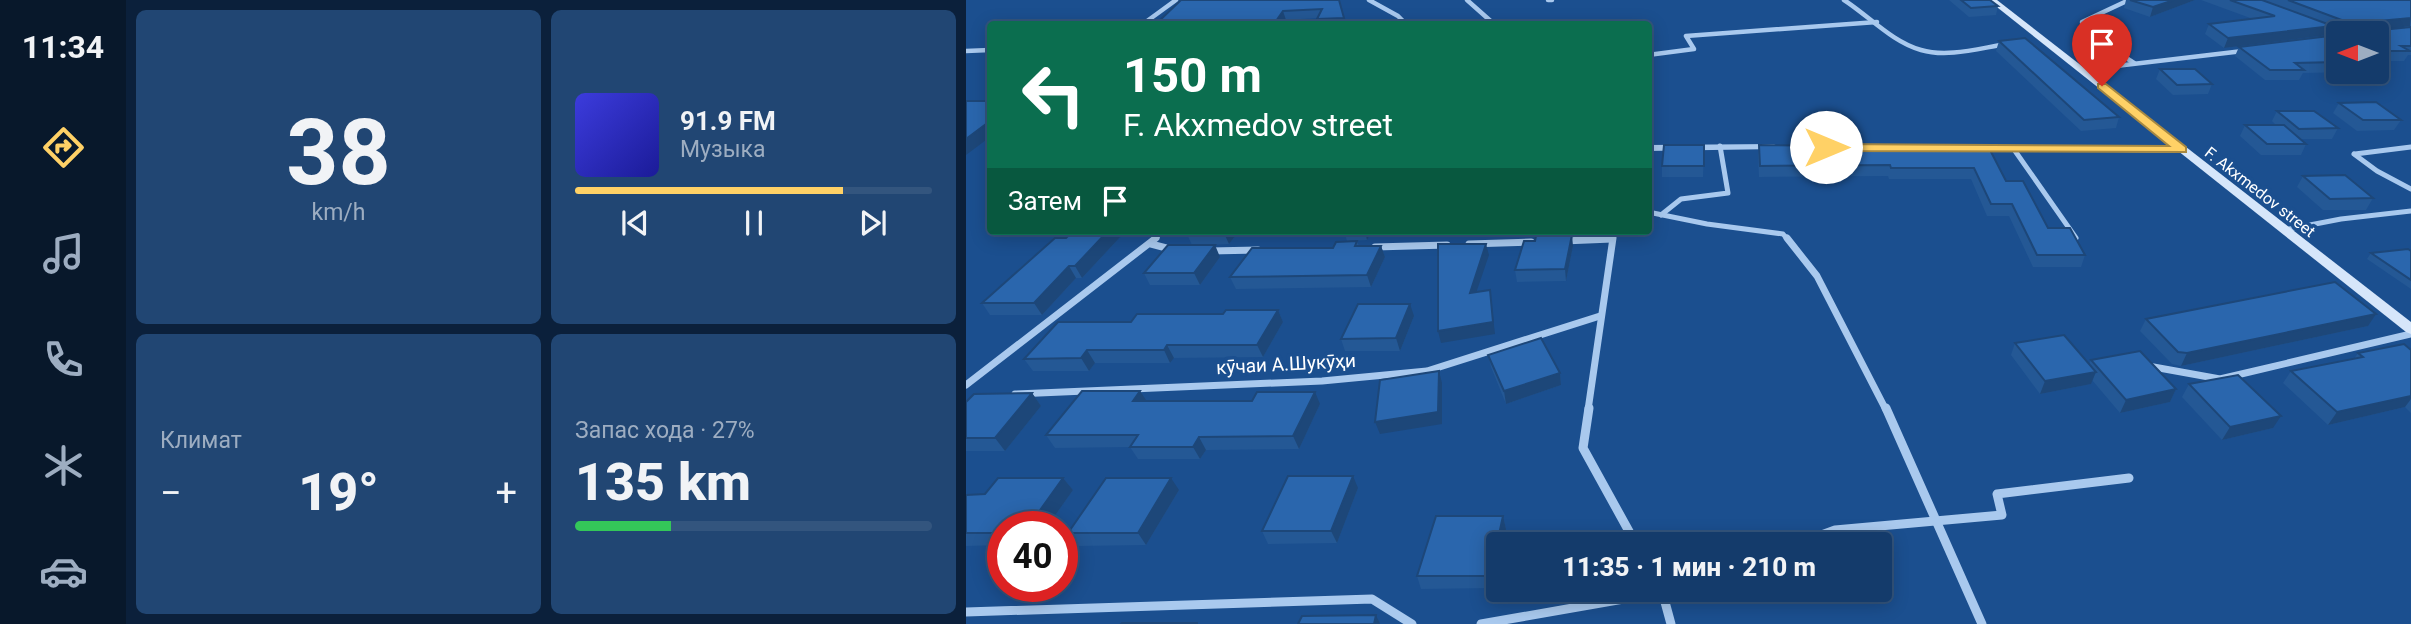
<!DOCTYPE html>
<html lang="ru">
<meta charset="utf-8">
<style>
body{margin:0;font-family:Roboto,sans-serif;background:#214673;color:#f1f3f6;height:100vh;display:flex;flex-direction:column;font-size:26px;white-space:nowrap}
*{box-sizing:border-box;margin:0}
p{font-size:23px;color:#9dadc1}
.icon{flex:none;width:38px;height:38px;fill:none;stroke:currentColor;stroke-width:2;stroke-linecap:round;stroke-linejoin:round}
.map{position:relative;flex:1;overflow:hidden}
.sheet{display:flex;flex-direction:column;gap:10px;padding:10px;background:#0b203b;width:840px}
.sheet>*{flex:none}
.top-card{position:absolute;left:21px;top:21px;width:665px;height:214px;border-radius:7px;box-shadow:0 4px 18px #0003,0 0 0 2px #33557e;background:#0b6e4f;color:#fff;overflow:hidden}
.needle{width:46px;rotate:270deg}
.buttons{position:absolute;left:1360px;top:21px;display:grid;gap:14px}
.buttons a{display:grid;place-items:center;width:63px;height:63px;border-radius:7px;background:#143b6b;box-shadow:0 4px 18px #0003,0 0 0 2px #33557e;font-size:35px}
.speed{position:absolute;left:21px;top:511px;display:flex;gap:14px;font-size:35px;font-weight:700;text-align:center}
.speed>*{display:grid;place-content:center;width:91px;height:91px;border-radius:50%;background:#143b6b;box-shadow:0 4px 18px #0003,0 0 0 2px #33557e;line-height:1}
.speed .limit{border:10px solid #d22;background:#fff;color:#111}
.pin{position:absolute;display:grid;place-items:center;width:60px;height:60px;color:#fff;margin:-72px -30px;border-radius:50% 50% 50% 0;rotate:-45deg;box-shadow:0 0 7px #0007}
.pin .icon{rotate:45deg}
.me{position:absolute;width:77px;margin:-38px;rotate:90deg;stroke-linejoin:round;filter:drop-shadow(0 0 5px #0008)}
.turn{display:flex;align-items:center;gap:24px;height:147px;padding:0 21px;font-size:32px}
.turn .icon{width:91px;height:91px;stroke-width:2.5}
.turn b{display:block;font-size:49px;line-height:60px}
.then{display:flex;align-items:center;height:66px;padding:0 21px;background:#0003;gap:14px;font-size:26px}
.big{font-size:52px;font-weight:800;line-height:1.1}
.sheet .card{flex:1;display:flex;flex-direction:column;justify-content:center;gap:10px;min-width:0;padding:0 24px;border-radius:10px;background:#214673}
.sheet .dial{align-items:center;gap:0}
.dial b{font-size:91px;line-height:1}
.song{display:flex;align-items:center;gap:21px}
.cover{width:84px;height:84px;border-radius:10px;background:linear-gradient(135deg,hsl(240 70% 55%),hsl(240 70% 35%))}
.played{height:7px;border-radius:4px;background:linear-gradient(90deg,#ffd166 75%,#33557e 75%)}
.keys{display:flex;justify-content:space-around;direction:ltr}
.heat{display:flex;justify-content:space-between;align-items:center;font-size:38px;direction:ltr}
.charge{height:10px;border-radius:5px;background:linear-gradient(90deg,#34c759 27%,#33557e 0)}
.sheet .tiles{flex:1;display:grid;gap:10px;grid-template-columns:repeat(2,1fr)}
.trip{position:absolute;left:520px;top:532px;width:406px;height:70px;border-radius:7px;background:#143b6b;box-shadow:0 4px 18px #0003,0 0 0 2px #33557e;font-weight:800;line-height:70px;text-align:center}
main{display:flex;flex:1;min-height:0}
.dock{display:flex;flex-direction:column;width:126px;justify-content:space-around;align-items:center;background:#08182b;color:#9dadc1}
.dock .icon{width:49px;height:49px}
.dock .on{color:#ffd166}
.dock b{font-size:32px;color:#f1f3f6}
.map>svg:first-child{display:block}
</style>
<main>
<nav class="dock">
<b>11:34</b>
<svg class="icon on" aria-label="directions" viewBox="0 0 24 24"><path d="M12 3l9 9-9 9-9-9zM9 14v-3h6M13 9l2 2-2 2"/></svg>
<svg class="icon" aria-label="music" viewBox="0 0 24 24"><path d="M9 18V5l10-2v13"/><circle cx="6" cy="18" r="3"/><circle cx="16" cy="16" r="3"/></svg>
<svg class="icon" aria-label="phone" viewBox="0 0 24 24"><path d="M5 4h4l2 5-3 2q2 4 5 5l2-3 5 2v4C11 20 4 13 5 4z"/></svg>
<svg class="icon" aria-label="climate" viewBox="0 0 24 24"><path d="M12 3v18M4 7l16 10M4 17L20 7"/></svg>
<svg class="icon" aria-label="car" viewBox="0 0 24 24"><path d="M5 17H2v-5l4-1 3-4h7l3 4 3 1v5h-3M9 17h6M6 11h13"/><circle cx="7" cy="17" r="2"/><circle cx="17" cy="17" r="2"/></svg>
</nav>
<section class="sheet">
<div class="tiles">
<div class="card dial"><b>38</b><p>km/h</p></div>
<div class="card">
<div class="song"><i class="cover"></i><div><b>91.9 FM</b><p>Музыка</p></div></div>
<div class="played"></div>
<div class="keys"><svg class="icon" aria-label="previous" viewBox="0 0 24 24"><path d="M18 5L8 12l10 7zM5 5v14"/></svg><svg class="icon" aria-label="pause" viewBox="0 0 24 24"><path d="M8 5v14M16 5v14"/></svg><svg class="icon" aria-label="next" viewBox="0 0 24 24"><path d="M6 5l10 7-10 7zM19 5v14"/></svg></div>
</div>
<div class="card"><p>Климат</p>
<div class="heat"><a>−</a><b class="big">19°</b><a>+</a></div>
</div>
<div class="card"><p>Запас хода · 27%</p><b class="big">135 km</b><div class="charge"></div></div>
</div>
</section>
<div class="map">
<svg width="1445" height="624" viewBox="0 0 1445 624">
<rect width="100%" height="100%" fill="#1b4f8f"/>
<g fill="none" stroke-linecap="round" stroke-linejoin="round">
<g stroke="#a9c9ee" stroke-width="4.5">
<polyline points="403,0 432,16 440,24"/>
<polyline points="501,0 528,24"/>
<polyline points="582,0 586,0"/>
<path d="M878,0C903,16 926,42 955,50C982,58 1014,48 1041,44"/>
<polyline points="1163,0 1116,22 1117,30 1168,63"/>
<polyline points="177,24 210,0"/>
<polyline points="1356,28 1372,34"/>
<polyline points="0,51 24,50"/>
<polyline points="682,55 728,49 720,36 911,22"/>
<polyline points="1116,70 1277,51"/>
</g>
<g stroke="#a9c9ee" stroke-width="5">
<polyline points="1047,148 1110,238"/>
<polyline points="1388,154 1411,171 1445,189"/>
<polyline points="1389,154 1445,147"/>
<polyline points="682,212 741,224 817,234 822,240"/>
<polyline points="695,215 715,199 762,193 754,146"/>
<polyline points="1318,230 1375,219 1445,211"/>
<polyline points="188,240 196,231"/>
<polyline points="616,240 646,239"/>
<polyline points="647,240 648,231"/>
</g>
<g stroke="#a9c9ee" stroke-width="7">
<polyline points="821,238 851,276 920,410"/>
<polyline points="597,241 646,239"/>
<polyline points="185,244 208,250"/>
<polyline points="503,244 565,242"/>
<polyline points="409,247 481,245"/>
<polyline points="244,251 292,250"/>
<polyline points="1182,366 1254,379 1445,334"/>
<polyline points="0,385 190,238"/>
<polyline points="49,394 356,381 461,371 634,316"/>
<polyline points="622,410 647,238"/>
</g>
<g stroke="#a9c9ee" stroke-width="9">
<polyline points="623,408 617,448 670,544"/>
<polyline points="920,408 1016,624"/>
<polyline points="831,544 869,530 1036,515 1031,494 1163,478"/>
<polyline points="696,591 705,624"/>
<polyline points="0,612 406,599 446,624"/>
<polyline points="515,624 709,590"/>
</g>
<g fill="#a9c9ee" fill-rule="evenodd">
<polygon points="808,144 813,147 811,149 682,151 682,145"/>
<polygon points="1008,145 1215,147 1220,150 1215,153 1005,150 1005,146"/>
</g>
<polygon fill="#d6e6fa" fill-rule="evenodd" points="1022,0 1031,0 1445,322 1445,334 1440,332"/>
</g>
<g fill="#245895">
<polygon points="373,0 380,24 352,24 351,18 320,20 317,24 174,24 191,23"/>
<polygon points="983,0 1024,0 1032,6 1030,15 1003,17"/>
<polygon points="1160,0 1229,0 1184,17 1158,8"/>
<polygon points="1235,0 1445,0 1445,27 1414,30 1445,27 1445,55 1442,55 1438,61 1410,61 1410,33 1376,33 1376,32 1366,28 1362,35 1258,48 1239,34 1243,24 1287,19"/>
<polygon points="1372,35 1372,72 1386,72 1337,73 1333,80 1299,80 1269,56 1273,47"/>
<polygon points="1033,41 1153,117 1150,128 1115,131 1030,51"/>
<polygon points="1194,69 1246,84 1242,94 1207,95 1190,79"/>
<polygon points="1373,103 1435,120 1428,130 1391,131 1367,113"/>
<polygon points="1311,111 1372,128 1366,139 1335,139 1340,144 1335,155 1295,155 1274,136 1279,125 1310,125 1306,121"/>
<polygon points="738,145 737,177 696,177 696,166"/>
<polygon points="793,145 1023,148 1040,181 1082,228 1119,255 1115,267 1067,267 1043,216 1021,216 1005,179 923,179 922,176 793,177 792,156"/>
<polygon points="1337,176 1407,198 1400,210 1357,210 1331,187"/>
<polygon points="107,231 171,231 169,234 157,234 116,278 110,278 76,315 24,315 16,303 100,238"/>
<polygon points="223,231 273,231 263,244 242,245 254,257 234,285 184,285 178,273 226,245 221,234"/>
<polygon points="378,231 406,231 401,240 381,241"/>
<polygon points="575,231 611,231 610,234 575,235"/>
<polygon points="391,241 393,246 415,246 419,257 405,287 270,289 264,277"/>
<polygon points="569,241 607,246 600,281 551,282 549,270"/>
<polygon points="1445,251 1445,289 1401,259 1405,253"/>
<polygon points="312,310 317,322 297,357 208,358 204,363 129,363 123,371 67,371 58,359 165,322"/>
<polygon points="448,316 434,351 379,351 375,339"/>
<polygon points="1180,319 1402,326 1215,366 1206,364 1174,331"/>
<polygon points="1049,343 1123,364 1125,360 1210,389 1204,402 1154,413 1126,380 1125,384 1074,394 1045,355"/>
<polygon points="1445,350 1445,413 1439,407 1362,425 1317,383 1325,371 1388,359 1392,353"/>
<polygon points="522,355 594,373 595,385 540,404 525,367"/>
<polygon points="1223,384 1307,428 1256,440 1216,397"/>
<polygon points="66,393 75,406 39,451 0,451 0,402"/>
<polygon points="180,401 354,404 333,449 240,450 234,459 172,459 164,447 89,448 80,435"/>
<polygon points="97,478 107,490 81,527 37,527 37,545 0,546 0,495 19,494"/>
<polygon points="392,488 371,543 302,544 296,531"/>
<polygon points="213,490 180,545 112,546 102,533"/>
<polygon points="537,516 540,529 527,588 455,589 451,576"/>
</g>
<g fill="#1d4779">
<polygon points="1208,0 1229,0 1184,17 1187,7"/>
<polygon points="317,11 320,20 317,24 308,24"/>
<polygon points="1445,18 1444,26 1408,31 1413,21"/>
<polygon points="1367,26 1362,35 1258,48 1262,38"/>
<polygon points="24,121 24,137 0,155 0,139"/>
<polygon points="142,231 155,231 157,234 116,278 109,266"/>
<polygon points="259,231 273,231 263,244 258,233"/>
<polygon points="399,231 406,231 401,240"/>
<polygon points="606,235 607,246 600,281 599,269"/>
<polygon points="520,244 523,255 506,305 504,293"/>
<polygon points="249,245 254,257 234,285 228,273"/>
<polygon points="415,246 419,257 405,287 401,275"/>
<polygon points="103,266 110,278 76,315 68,303"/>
<polygon points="524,290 529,334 475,343 472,331"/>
<polygon points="444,304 448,316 434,351 430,338"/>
<polygon points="312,310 317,322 297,357 291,345"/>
<polygon points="1410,314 1402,326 1215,366 1221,353"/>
<polygon points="201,345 208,358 204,363 198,350"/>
<polygon points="121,350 129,363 123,371 115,358"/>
<polygon points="473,371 476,383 476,424 414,434 409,422"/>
<polygon points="1130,372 1125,384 1074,394 1079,381"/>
<polygon points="594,373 595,385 540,404 538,391"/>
<polygon points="1210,389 1204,402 1154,413 1160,400"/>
<polygon points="174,391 182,403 167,401"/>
<polygon points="349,392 354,404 333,449 327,436"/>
<polygon points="66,393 75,406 39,451 29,438"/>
<polygon points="1445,396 1445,399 1439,407 1362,425 1371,412"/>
<polygon points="1315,416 1307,428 1256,440 1264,427"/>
<polygon points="233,437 240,450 234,459 227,447"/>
<polygon points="387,476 392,488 371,543 365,531"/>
<polygon points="97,478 107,490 81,527 62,527"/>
<polygon points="205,478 213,490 180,545 172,533"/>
<polygon points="537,516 540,529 537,544 532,544 532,566 527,588 524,576"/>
<polygon points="410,615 414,624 408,624"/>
</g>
<g fill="#2a66ad" stroke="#1d4779" stroke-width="2">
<polygon points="215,0 373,0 378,18 351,19 356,9 317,11 308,24 174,24 191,23"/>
<polygon points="995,0 1024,0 1032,6 1005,8"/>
<polygon points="1164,0 1208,0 1187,7"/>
<polygon points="1264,0 1296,0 1367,26 1262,38 1243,24 1309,16"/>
<polygon points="1322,0 1445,0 1445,18 1413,21 1410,27 1415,30 1445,27 1445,46 1435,46 1444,51 1410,51 1410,33 1379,33 1381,31 1381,22"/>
<polygon points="1372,35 1372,62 1329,63 1338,70 1304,70 1273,47"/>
<polygon points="1059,38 1153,117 1118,120 1033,41"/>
<polygon points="1194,69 1229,69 1246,84 1211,85"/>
<polygon points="0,101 24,101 24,121 0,139"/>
<polygon points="1410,102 1435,120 1397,120 1373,103"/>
<polygon points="1311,111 1348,111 1372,128 1333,129"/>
<polygon points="1279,125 1318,125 1340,144 1301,144"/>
<polygon points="698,145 738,145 738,166 696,166"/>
<polygon points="793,145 1023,148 1040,181 1057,181 1082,228 1104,228 1119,255 1071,255 1046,204 1025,204 1008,168 925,168 924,165 794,166"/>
<polygon points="1379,175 1407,198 1364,199 1337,176"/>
<polygon points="107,231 142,231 109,266 103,266 68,303 16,303 89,238 100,238"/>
<polygon points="223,231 259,231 258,233 221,234"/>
<polygon points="606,235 599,269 549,270 558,241 569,241 570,236"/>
<polygon points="391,241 389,246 415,246 401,275 264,277 286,248 367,248 370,242"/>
<polygon points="472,244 520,244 504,293 524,290 527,322 472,331"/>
<polygon points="202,245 249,245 228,273 178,273"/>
<polygon points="1442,249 1445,251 1445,280 1405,253"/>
<polygon points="1369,282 1410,314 1221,353 1212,352 1180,319"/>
<polygon points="392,304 444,304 430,338 375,339"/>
<polygon points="260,310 312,310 291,345 201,345 198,350 121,350 115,358 58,359 92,322 165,322 171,314 257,314"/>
<polygon points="1098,335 1130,372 1079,381 1049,343"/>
<polygon points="575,338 594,373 538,391 522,355"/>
<polygon points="1438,344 1445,350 1445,396 1371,412 1325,371 1397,357 1392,353"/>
<polygon points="1174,351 1210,389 1160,400 1125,360"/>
<polygon points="473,371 472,412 409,422 414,380"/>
<polygon points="1272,375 1315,416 1264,427 1223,384"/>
<polygon points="116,391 174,391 167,401 286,401 291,392 349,392 327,436 233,437 227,447 164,447 172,435 80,435"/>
<polygon points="66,393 29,438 0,438 0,402 8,394"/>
<polygon points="322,476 387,476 365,531 296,531"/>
<polygon points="32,478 97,478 62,527 37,527 37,533 0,533 0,495 19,494"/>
<polygon points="140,478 205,478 172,533 102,533"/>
<polygon points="470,516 537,516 524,576 451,576"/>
<polygon points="410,615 408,624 332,624 336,616"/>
<polygon points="156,623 231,623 231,624 155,624"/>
</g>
<polygon fill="#ffd166" stroke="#a68842" stroke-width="2" points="1132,84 1140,84 1220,147 1220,152 860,151 854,147 860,144 1203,146 1132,88"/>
<g text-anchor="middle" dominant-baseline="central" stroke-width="7" stroke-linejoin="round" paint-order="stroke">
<g font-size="16" fill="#fff" stroke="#1b4f8f">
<text transform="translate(1294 192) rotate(38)">F. Akxmedov street</text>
</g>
<g font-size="19" fill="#fff" stroke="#1b4f8f">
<text transform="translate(320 364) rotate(-3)">кӯчаи А.Шукӯҳи</text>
</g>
</g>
</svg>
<div class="buttons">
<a><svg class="needle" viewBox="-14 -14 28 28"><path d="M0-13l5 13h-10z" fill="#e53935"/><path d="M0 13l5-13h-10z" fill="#9dadc1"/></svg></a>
</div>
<div class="speed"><div class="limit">40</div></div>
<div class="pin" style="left:1136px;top:86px;background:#d93025"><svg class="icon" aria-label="arrive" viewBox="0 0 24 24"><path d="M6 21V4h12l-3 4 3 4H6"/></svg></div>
<svg class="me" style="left:860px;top:147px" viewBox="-20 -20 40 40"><circle r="19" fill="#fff"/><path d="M0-13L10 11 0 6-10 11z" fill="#ffd166"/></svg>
<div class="trip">11:35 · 1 мин · 210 m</div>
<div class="top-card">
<div class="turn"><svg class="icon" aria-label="left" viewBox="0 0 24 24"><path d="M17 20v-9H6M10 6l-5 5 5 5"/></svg><div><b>150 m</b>F. Akxmedov street</div></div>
<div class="then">Затем<svg class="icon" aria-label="arrive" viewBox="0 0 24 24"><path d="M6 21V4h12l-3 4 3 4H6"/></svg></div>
</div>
</div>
</main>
